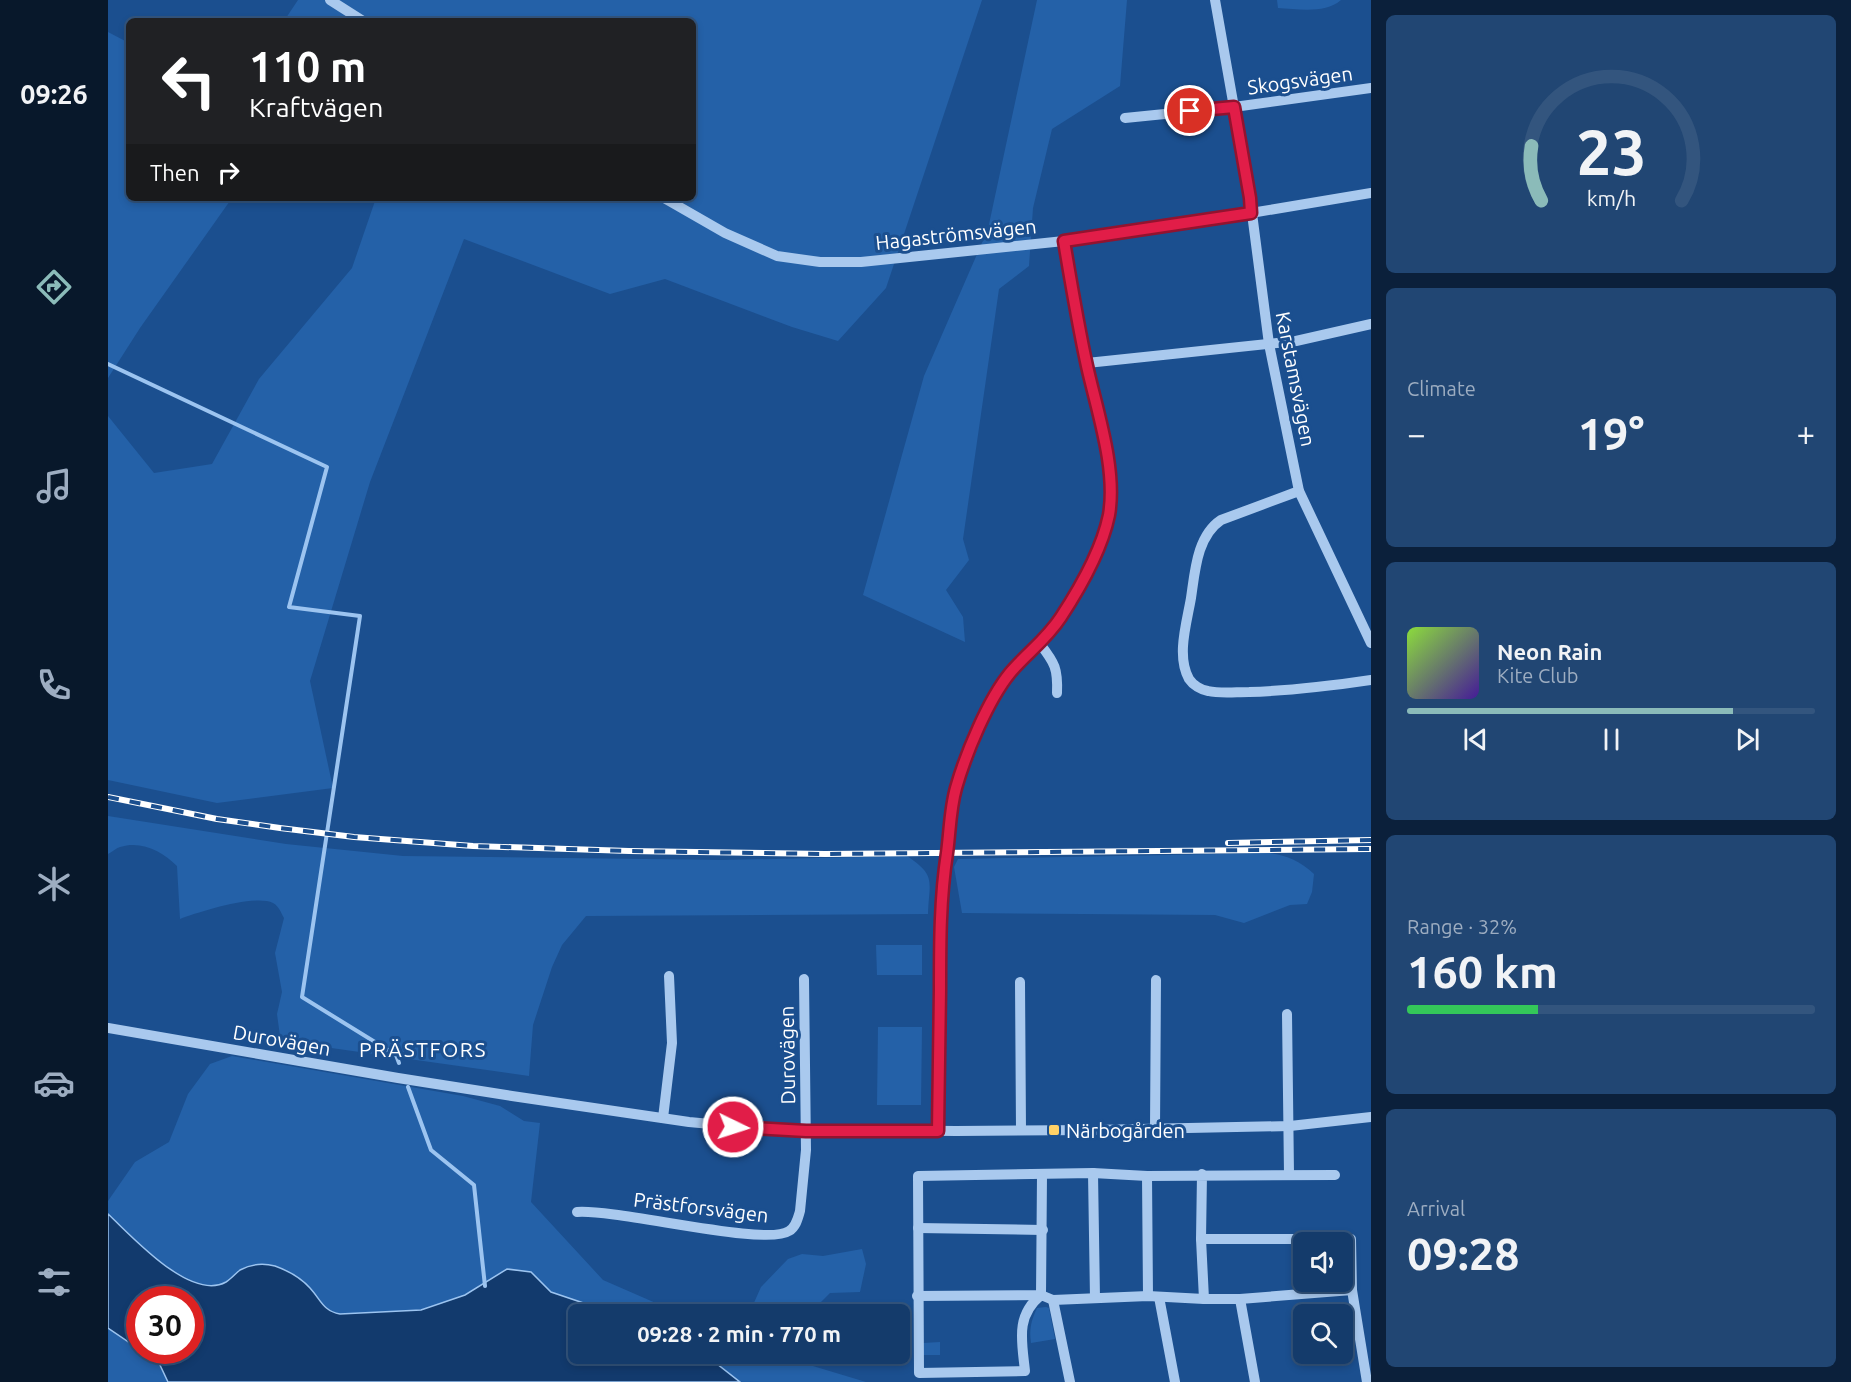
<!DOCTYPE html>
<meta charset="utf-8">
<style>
body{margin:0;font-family:Ubuntu,sans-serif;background:#214673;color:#f1f3f6;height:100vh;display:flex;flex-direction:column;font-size:22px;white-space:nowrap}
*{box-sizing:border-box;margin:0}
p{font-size:20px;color:#9dadc1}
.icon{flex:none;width:33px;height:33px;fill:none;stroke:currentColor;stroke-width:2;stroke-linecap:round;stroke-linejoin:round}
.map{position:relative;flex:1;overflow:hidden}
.sheet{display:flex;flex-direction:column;gap:15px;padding:15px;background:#0b203b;width:480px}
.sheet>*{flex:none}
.hud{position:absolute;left:18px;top:18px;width:570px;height:183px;border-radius:9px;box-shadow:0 3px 9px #0003,0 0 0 2px #33557e;background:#202124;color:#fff;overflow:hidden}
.fabs{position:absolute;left:1185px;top:1232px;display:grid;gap:12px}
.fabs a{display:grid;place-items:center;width:60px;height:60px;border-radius:9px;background:#143b6b;box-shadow:0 3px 9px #0003,0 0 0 2px #33557e;font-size:30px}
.speed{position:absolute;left:18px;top:1286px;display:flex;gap:12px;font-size:30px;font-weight:700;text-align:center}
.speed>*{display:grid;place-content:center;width:78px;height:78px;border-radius:50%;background:#143b6b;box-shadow:0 3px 9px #0003,0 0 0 2px #33557e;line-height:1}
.speed .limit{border:9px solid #d22;background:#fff;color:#111}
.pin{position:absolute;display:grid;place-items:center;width:51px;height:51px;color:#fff;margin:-26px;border:3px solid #fff;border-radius:50%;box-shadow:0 2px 6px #0007}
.me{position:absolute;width:66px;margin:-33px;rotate:94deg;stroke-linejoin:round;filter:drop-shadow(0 0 4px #0008)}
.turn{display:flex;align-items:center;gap:21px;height:126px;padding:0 24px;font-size:27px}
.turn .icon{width:78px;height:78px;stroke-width:2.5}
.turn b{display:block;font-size:42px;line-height:51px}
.then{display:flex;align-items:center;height:57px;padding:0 24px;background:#0003;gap:12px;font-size:22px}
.big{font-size:45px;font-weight:700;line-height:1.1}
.sheet .tile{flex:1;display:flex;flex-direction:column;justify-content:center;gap:9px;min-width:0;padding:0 21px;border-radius:9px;background:#214673}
.sheet .dial{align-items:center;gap:0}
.dial svg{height:156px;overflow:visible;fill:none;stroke:#33557e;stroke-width:7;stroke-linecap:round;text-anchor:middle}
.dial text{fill:#f1f3f6;stroke:none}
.song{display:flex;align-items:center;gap:18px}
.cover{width:72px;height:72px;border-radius:9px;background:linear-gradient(135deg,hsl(90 70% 55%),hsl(260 70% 35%))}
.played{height:6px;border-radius:3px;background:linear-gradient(90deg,#8bbbb9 80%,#33557e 80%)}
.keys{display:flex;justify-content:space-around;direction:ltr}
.heat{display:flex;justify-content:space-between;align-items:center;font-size:33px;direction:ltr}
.charge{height:9px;border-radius:4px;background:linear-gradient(90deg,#34c759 32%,#33557e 0)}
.trip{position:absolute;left:460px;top:1304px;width:342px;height:60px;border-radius:9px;background:#143b6b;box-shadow:0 3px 9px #0003,0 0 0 2px #33557e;font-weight:700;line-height:60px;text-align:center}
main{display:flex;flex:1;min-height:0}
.dock{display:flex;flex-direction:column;width:108px;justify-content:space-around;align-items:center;background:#08182b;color:#9dadc1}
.dock .icon{width:42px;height:42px}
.dock .selected{color:#8bbbb9}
.dock b{font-size:27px;color:#f1f3f6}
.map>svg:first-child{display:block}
</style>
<main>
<nav class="dock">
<b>09:26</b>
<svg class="icon selected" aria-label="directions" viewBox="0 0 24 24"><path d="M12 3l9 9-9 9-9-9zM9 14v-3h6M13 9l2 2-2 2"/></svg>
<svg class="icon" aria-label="music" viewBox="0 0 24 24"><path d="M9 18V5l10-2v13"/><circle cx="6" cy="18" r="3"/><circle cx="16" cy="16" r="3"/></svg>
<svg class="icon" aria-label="phone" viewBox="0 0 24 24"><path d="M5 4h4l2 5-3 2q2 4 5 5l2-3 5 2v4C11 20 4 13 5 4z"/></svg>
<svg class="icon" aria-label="climate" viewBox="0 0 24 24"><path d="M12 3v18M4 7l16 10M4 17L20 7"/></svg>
<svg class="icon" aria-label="car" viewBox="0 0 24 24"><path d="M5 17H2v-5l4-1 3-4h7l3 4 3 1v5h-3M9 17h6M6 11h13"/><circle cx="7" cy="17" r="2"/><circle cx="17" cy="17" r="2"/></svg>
<svg class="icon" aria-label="filters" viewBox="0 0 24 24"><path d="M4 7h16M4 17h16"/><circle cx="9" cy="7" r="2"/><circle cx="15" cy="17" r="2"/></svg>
</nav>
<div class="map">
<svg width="1263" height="1382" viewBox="0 0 1263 1382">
<rect width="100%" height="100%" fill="#1b4f8f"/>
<g fill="#2461a8">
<polygon points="190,0 874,0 778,288 730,341 684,327 557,279 502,294 356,239 262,482 202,681 225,788 109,803 0,780 0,416 46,473 104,464 151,379 244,268 268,198 585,198 585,21 176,21"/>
<polygon points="929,0 1019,0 1012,86 944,129 925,208 921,266 891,289 855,539 861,560 838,590 855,617 857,642 755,595 816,376 880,229"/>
<path d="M1169,0H1233C1217,14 1190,9 1170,8Z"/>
<polygon points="0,32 21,43 21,198 124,198 32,328 0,378"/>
<path d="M0,816L178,844L295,856L614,860L799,856C829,876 821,881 820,914L478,916L454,945L444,967L425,1025L421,1076L195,1044L172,1036L169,1014L174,992L167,953L176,918C173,913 171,906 165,903C147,894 91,912 72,919L69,866C55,852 34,840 12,847C8,848 4,852 0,854Z"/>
<path d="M1162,853C1180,856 1192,861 1206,874L1204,892L1199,904L1182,905L1136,923L1107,915L854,913L846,867L850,859Z"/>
<polygon points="768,945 814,945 814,975 769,975"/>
<polygon points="770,1027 814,1027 813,1105 769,1105"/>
<path d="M124,1056L355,1096L392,1106L416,1121L432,1123L423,1202L495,1280L573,1314H508L443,1292L423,1272L399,1269L357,1295L313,1310L232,1314C218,1311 211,1301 203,1289L132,1271C127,1274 122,1280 117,1283C80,1301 23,1236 0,1214V1201L27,1162L61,1142L80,1094L102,1064Z"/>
<polygon points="754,1249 758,1264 752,1292 722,1293 701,1314 641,1314 653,1287 680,1259 694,1254 715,1256"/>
<path d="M938,1307L941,1308L947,1339L923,1343C921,1329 923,1321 929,1308Z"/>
<polygon points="0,1328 51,1363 60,1382 0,1382"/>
<polygon points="832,1342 832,1355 815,1355 815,1343"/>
<polygon points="595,1353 675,1353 675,1357 758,1382 632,1382"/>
</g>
<path fill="#123a6d" stroke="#9cc4f0" stroke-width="1.5" d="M0,1214C23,1235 82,1302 118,1282C123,1279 127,1274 132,1270C143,1264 155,1263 167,1266C181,1271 193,1278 202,1288C213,1300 215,1311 232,1314L313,1310L357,1295L399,1269L423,1272L443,1292L508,1314H471V1353H595L632,1382H60L51,1363L32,1350H82V1299H32L31,1349L0,1328Z"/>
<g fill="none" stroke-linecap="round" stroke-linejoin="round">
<g stroke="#9cc4f0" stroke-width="4">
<polyline points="0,364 219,467 181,607 252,616 194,997 288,1055 291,1063"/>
<polyline points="300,1087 323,1150 366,1185 377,1286"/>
</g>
<g stroke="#a9c9ee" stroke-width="10">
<polyline points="222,0 255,21"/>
<polyline points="1107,0 1142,198 1161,344 1191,491 1263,643"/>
<polyline points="1017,118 1126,107 1263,88"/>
<polyline points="556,198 617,233 669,256 712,262 753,262 956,241 1143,213 1263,193"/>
<polyline points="979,363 1188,341 1263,324"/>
<path d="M1191,491L1113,520C1089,536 1087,571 1083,598C1079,622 1068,656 1081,679C1085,685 1093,690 1100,691C1113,694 1127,692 1141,692C1182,691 1222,686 1263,680"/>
<path d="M932,644C947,663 950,669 949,693"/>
<polyline points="912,982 913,1130"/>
<polyline points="1179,1014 1181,1174"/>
<polyline points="0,1028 290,1078 404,1096 581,1122 656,1129 848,1131 984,1130 1182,1126 1263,1117"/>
<polyline points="555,1118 564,1043 561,976"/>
<polyline points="1047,1129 1048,980"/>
<polyline points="830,1131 832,933 836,863 842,813 849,786 878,712 890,690 903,672 932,644 943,631 963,601 974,582 995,536 1000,516 1002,499 1000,464 979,363 956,241"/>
<polyline points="985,1173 987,1298"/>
<path d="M1094,1174L1093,1239L1096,1299L1040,1296L945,1300L933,1295C907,1316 914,1342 917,1371L811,1373L810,1176L985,1173L1039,1176L1227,1175"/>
<polyline points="1039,1176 1040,1296"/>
<path d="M469,1212C510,1209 658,1247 681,1231C688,1227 690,1218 692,1211L698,1150L696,979"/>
<polyline points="810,1228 935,1230"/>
<polyline points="1093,1239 1243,1239 1244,1290 1259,1382"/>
<polyline points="809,1296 933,1295 934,1175"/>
<polyline points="1051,1297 1067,1382"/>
<polyline points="1096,1299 1132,1299 1244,1290"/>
<polyline points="1132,1299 1147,1382"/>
<polyline points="945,1300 962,1382"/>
</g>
<defs>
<g id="rail">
<polyline points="0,797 109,819 172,828 246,837 365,846 521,851 717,854 1263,849"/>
<polyline points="1120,843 1263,840"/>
</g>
</defs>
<use href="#rail" stroke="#fff" stroke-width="6"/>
<use href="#rail" stroke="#1b4f8f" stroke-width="4" stroke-dasharray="11" stroke-linecap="butt"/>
</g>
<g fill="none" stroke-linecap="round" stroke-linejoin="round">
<defs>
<path id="route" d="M625,1127L698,1131H830C831,1084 831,1037 832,990C832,944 832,898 839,853C842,831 842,809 848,788C858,753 880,700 902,673C919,653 938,640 953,617C972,588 994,549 1001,515C1009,469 989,411 979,366C970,325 963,283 956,241L1143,213L1142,198L1126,107L1082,111"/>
</defs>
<use href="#route" stroke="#92132f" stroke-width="15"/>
<use href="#route" stroke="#e11d48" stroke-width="10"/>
</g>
<rect fill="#ffd166" stroke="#1b4f8f" stroke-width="2" x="940" y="1124" width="12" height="12" rx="3"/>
<g text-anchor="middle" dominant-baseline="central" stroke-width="6" stroke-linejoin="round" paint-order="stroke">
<g font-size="20" fill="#fff" stroke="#1b4f8f">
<text transform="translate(1192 80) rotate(-8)">Skogsvägen</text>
<text transform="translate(848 234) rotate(-6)">Hagaströmsvägen</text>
<text transform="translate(1188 379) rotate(79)">Karstamsvägen</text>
<text transform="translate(174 1040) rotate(10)">Durovägen</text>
<text transform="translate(679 1055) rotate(-91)">Durovägen</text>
<text transform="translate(593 1207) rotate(7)">Prästforsvägen</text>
</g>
<g font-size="20" fill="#fff" stroke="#1b4f8f" text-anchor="start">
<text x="958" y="1130">Närbogården</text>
</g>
<g font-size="21" letter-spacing="1.5" fill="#fff" stroke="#1b4f8f">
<text x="315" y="1049">PRÄSTFORS</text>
</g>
</g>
</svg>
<div class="fabs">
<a><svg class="icon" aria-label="sound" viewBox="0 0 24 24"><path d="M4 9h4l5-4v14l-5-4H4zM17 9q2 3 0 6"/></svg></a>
<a><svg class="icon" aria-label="search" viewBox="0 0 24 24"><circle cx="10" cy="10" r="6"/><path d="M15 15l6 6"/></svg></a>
</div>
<div class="speed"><div class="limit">30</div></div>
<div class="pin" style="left:1082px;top:111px;background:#d93025"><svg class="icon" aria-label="arrive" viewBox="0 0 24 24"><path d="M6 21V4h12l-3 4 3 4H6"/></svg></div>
<svg class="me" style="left:625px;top:1127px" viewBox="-20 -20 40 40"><circle r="17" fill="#e11d48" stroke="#fff" stroke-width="3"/><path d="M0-11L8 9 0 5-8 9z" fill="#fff"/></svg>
<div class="trip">09:28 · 2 min · 770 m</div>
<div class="hud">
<div class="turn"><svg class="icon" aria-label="left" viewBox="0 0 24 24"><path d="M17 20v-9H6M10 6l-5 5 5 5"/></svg><div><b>110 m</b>Kraftvägen</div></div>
<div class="then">Then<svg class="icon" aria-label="right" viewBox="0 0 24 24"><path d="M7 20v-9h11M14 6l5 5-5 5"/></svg></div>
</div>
</div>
<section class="sheet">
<div class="tile dial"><svg viewBox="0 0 100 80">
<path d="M14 69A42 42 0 1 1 86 69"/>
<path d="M14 69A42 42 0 0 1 9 41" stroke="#8bbbb9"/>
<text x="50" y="56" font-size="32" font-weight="700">23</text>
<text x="50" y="72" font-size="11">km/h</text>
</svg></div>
<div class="tile"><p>Climate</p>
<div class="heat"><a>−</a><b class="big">19°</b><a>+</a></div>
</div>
<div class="tile">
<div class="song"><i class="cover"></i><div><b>Neon Rain</b><p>Kite Club</p></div></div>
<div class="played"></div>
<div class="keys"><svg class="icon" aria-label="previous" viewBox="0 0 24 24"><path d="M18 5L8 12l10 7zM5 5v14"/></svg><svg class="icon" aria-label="pause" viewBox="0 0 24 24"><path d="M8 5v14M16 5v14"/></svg><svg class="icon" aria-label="next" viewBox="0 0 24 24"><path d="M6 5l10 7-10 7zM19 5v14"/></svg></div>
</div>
<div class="tile"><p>Range · 32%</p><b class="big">160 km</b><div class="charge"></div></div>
<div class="tile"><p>Arrival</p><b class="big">09:28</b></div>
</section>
</main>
